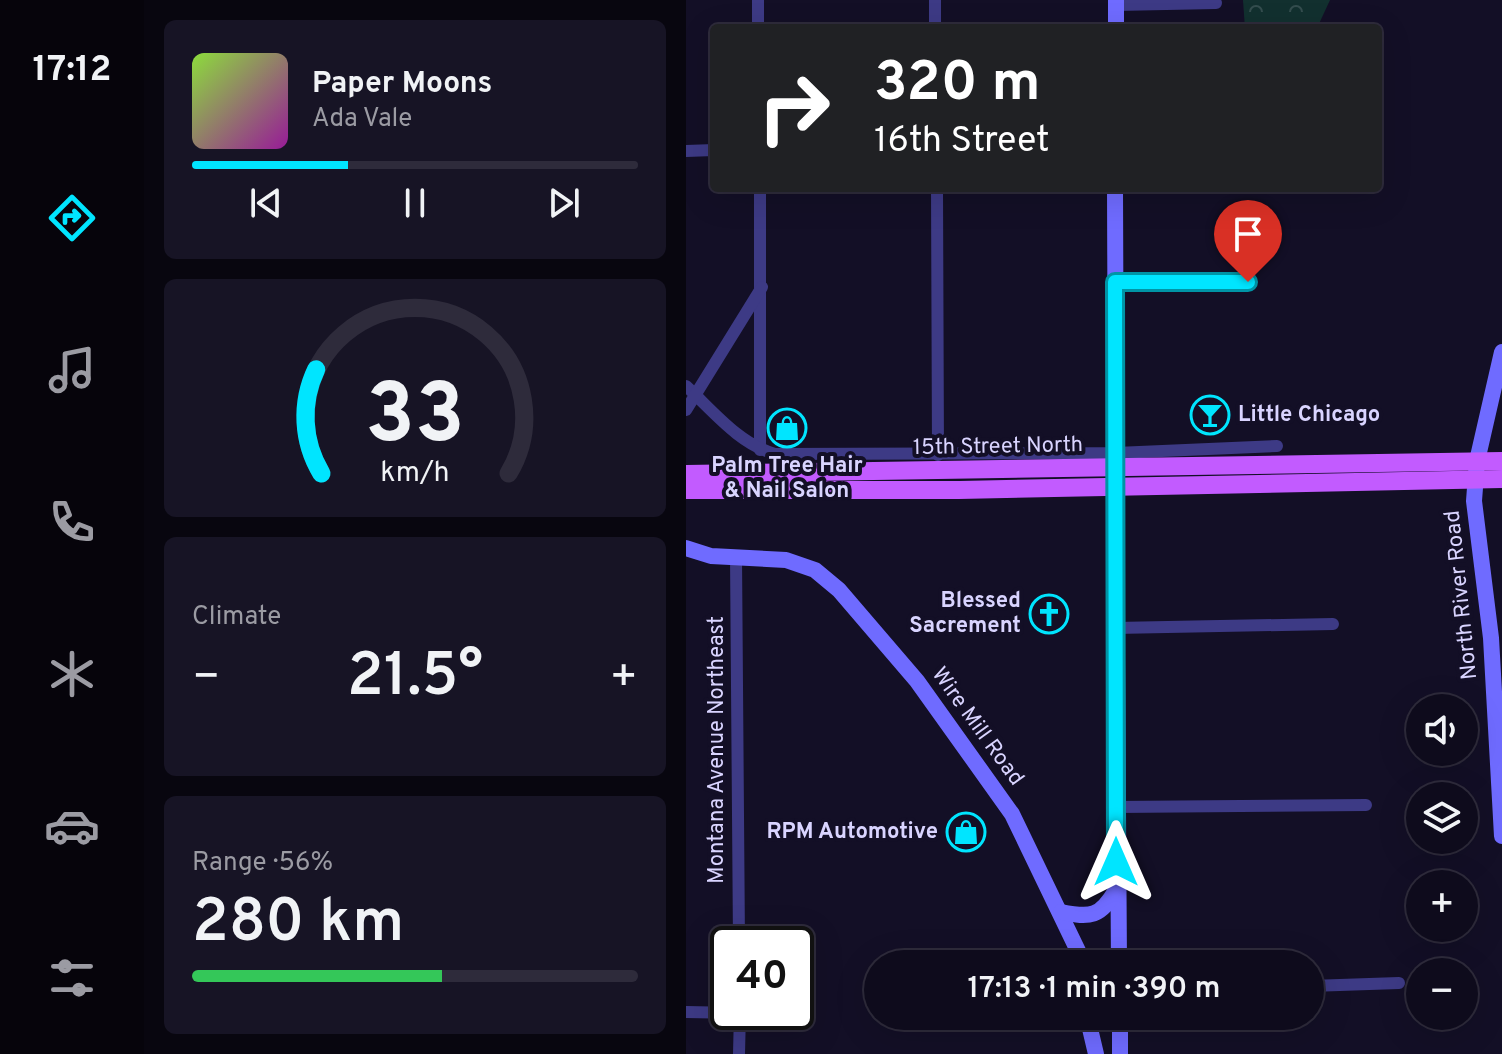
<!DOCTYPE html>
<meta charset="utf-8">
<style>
body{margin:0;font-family:Overpass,sans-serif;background:#171425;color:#f1f3f6;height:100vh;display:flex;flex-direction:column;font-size:30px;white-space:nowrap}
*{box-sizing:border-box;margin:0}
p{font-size:26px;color:#9b9ba3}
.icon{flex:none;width:44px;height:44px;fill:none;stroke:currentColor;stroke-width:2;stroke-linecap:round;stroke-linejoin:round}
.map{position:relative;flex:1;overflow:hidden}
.details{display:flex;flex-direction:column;gap:20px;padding:20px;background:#08060f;width:542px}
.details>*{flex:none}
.guide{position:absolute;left:24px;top:24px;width:672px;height:168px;border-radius:8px;box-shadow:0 8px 32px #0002,0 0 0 2px #2e2b3b;background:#202124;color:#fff;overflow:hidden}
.tools{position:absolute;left:720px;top:694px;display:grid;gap:16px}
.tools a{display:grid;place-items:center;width:72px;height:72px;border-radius:50%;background:#0e0b1c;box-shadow:0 8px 32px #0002,0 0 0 2px #2e2b3b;font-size:40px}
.speed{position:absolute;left:24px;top:926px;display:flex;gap:16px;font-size:40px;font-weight:700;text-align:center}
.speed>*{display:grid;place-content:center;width:104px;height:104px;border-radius:50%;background:#0e0b1c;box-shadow:0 8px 32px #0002,0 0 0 2px #2e2b3b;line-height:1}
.speed .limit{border:4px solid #111;border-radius:12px;background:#fff;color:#111}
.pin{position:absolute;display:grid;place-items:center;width:68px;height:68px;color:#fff;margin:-82px -34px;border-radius:50% 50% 50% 0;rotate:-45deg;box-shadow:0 0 8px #0007}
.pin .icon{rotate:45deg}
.me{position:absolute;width:88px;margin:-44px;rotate:0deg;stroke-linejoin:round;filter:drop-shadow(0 0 6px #0008)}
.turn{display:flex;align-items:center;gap:28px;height:168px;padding:0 32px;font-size:36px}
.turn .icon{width:104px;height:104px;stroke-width:2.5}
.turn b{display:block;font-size:56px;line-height:68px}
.big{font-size:60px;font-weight:600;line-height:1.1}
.details .card{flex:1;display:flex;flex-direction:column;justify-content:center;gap:12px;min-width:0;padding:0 28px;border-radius:12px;background:#171425}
.details .dial{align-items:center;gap:0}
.dial svg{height:208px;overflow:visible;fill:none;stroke:#2e2b3b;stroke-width:7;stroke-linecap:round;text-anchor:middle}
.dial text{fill:#f1f3f6;stroke:none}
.song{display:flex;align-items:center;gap:24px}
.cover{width:96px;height:96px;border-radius:12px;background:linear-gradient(135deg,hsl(90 70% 55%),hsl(300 70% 35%))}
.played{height:8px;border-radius:4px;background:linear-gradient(90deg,#00e5ff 35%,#2e2b3b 35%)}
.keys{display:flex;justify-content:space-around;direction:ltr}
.heat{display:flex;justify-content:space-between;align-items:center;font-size:44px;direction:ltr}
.charge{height:12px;border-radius:6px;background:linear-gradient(90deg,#34c759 56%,#2e2b3b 0)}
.trip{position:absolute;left:178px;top:950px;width:460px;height:80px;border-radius:40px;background:#0e0b1c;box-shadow:0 8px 32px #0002,0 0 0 2px #2e2b3b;font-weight:600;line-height:80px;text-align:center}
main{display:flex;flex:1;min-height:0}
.menu{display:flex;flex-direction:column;width:144px;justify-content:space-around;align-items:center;background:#06040b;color:#9b9ba3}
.menu .icon{width:56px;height:56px}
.menu .selected{color:#00e5ff}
.menu b{font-size:36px;color:#f1f3f6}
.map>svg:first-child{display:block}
</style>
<main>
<nav class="menu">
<b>17:12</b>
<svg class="icon selected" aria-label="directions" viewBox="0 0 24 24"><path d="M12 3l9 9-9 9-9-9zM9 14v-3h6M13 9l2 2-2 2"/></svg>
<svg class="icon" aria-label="music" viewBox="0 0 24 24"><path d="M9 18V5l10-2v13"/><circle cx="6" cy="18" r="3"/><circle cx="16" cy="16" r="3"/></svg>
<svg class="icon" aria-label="phone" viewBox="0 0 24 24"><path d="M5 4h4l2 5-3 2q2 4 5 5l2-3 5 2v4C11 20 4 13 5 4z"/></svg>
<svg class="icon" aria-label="climate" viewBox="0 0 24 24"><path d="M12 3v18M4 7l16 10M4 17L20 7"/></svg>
<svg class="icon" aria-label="car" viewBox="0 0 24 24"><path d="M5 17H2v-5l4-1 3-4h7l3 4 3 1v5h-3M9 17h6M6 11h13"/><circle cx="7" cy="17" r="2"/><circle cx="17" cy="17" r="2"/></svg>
<svg class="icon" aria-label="filters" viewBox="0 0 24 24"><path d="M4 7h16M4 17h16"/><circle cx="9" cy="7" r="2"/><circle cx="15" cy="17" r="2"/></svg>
</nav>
<section class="details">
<div class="card">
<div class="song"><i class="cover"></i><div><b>Paper Moons</b><p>Ada Vale</p></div></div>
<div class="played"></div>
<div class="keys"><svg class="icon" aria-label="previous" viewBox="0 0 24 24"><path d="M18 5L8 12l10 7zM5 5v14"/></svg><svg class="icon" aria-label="pause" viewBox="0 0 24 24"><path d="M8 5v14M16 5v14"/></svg><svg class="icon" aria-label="next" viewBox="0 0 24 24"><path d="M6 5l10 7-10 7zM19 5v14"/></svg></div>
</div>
<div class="card dial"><svg viewBox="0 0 100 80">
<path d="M14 69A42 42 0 1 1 86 69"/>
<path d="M14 69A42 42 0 0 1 12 29" stroke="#00e5ff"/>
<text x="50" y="56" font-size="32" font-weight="700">33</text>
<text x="50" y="72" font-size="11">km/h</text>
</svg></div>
<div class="card"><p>Climate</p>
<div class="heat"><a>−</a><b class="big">21.5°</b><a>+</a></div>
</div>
<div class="card"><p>Range · 56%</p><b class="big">280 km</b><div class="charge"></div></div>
</section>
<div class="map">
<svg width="816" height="1054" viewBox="0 0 816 1054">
<defs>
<pattern id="park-crowns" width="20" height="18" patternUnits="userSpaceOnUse" patternTransform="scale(2)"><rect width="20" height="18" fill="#12302f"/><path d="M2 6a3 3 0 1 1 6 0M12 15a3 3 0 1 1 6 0" fill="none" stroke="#344d4e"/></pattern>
</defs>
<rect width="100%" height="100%" fill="#130f26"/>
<polygon fill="url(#park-crowns)" points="557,0 644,0 631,28 559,28"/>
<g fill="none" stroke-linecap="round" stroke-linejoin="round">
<g stroke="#3d3a85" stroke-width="12">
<polyline points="72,0 72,28"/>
<polyline points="249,0 249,28"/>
<polyline points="430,5 530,3"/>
<polyline points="0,151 28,150"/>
<polyline points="74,188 74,450"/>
<polyline points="251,188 252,455"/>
<polyline points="429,282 562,282"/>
<path d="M0,386C27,411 53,444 89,454L430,453L591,446"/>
<polyline points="0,410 76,287"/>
<polyline points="50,556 53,944"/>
<polyline points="429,628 647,624"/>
<polyline points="430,807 680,805"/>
<polyline points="624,986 713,983"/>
<polyline points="0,1012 54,1013"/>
<polyline points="53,1054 54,1012"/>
</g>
<g stroke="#6f6bff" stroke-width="16">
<polyline points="430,28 430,0"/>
<polyline points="429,188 430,464"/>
<polyline points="816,352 791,461 788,501 805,638 816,836"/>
<polyline points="430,505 433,964"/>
<polyline points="0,548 25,556 100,560 129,570 153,590 231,681 326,814 393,953 403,964"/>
<path d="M375,912C405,918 414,917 430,890"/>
<polyline points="401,1016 410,1054"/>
<polyline points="434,1016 434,1054"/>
</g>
<g stroke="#c25bff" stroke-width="18">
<polyline points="0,474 816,461"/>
<polyline points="0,490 273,490 816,479"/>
</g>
<polyline stroke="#6f6bff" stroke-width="16" points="430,505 430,464"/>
</g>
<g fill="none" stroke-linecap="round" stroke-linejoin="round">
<defs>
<polyline id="route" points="430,862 429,282 562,282"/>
</defs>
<use href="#route" stroke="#0095a6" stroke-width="20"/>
<use href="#route" stroke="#00e5ff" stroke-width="14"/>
</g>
<defs>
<symbol id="bar-ring" viewBox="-11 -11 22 22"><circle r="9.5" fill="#130f26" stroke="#00e5ff" stroke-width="1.5"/><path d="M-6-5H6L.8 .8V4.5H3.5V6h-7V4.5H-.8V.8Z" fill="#00e5ff"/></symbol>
<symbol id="shop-ring" viewBox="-11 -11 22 22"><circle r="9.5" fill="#130f26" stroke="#00e5ff" stroke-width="1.5"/><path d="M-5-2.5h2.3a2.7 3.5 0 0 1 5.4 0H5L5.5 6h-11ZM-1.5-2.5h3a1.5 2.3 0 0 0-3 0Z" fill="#00e5ff"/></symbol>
<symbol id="church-ring" viewBox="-11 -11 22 22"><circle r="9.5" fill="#130f26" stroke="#00e5ff" stroke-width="1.5"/><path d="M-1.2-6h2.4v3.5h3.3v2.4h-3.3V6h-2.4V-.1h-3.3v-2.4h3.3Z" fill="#00e5ff"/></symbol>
</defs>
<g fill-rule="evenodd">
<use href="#bar-ring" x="502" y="393" width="44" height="44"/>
<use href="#shop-ring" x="79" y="406" width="44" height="44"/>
<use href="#church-ring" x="341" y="592" width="44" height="44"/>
<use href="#shop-ring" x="258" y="810" width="44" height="44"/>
</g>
<g text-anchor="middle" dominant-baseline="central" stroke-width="8" stroke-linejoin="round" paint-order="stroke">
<g font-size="22" font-weight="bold" fill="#d9d4ff" stroke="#130f26" text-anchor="end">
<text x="552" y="415" text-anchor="start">Little Chicago</text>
<text x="101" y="466" text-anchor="middle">Palm Tree Hair<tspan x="101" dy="25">&amp; Nail Salon</tspan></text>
<text x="335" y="601">Blessed<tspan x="335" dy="25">Sacrement</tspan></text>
<text x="252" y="832">RPM Automotive</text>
</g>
<g font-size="22" fill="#d9d4ff" stroke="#130f26">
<text transform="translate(312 447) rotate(-1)">15th Street North</text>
<text transform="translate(776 595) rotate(-96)">North River Road</text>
<text transform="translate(291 727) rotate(54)">Wire Mill Road</text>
<text transform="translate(31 750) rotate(-90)">Montana Avenue Northeast</text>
</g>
</g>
</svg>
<div class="tools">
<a><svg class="icon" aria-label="sound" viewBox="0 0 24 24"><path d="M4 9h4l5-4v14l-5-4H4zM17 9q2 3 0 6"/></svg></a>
<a><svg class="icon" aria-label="layers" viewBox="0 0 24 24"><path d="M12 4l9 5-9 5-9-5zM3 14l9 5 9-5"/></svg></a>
<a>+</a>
<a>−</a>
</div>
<div class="speed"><div class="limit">40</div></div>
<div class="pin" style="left:562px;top:282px;background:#d93025"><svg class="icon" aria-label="arrive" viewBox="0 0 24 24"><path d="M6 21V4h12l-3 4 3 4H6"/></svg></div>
<svg class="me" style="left:430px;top:862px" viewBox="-20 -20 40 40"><path d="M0-17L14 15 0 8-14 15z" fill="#00e5ff" stroke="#fff" stroke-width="4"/></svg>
<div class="trip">17:13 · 1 min · 390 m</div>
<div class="guide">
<div class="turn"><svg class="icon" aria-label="right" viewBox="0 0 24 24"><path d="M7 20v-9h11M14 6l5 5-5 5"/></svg><div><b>320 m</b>16th Street</div></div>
</div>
</div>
</main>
